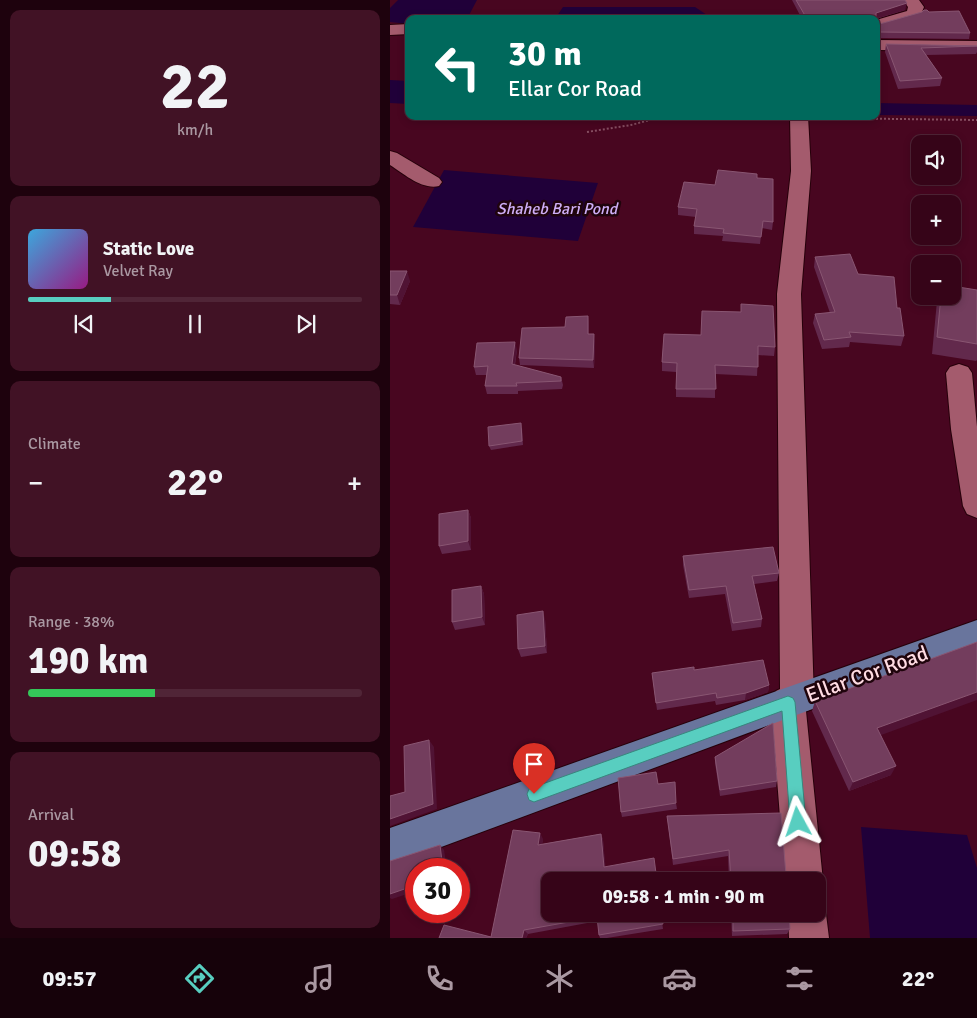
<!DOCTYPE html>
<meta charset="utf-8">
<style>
body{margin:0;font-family:Signika,sans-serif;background:#411225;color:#f1f3f6;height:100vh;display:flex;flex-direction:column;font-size:19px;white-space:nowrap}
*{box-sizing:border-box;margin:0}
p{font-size:16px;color:#aa98a2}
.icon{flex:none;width:28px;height:28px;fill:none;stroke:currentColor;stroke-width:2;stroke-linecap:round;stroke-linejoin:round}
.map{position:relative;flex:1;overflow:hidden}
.panel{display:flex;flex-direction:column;gap:10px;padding:10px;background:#1e020d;width:390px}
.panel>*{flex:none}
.hud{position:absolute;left:15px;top:15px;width:475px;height:105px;border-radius:10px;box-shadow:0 2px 8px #0003,0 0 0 1px #502537;background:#00695c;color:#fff;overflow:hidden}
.tools{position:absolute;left:521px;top:135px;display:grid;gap:10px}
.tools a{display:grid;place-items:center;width:50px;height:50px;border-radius:10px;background:#360418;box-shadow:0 2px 8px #0003,0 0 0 1px #502537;font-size:25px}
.speed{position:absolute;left:15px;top:858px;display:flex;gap:10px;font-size:25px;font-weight:700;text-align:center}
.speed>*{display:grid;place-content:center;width:65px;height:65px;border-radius:50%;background:#360418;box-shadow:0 2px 8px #0003,0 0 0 1px #502537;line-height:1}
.speed .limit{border:8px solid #d22;background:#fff;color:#111}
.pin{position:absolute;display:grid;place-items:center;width:42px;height:42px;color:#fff;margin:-51px -21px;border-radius:50% 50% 50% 0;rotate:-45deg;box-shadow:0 0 5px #0007}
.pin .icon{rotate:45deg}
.me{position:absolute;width:55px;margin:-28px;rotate:355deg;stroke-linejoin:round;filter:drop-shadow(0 0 4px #0008)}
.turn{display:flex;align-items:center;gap:18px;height:105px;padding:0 20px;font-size:22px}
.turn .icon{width:65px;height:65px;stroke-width:2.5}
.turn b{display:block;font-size:35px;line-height:42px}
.big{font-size:38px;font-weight:700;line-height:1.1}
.panel .card{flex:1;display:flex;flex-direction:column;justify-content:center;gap:8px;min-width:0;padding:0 18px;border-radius:10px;background:#411225}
.panel .dial{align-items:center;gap:0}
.dial b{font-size:65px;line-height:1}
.song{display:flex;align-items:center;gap:15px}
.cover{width:60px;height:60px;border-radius:8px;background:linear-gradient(135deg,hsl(200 70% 55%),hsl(310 70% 35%))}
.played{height:5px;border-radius:2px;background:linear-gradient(90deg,#58cec0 25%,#502537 25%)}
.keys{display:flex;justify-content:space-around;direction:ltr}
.heat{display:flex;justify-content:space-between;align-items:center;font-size:28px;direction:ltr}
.charge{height:8px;border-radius:4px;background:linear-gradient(90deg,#34c759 38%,#502537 0)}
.trip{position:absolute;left:151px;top:872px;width:285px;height:50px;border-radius:10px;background:#360418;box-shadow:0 2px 8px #0003,0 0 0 1px #502537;font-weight:700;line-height:50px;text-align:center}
.tabs{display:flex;height:80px;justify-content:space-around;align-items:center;background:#16020a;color:#aa98a2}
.tabs .icon{width:35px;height:35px}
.tabs .on{color:#58cec0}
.tabs b{font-size:22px;color:#f1f3f6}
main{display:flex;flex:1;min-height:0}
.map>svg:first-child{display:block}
</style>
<main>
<section class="panel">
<div class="card dial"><b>22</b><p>km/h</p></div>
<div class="card">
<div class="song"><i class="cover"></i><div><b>Static Love</b><p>Velvet Ray</p></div></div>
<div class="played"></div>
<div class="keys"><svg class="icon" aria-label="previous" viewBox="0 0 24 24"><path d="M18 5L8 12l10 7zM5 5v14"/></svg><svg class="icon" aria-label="pause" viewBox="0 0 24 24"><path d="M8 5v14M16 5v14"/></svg><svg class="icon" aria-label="next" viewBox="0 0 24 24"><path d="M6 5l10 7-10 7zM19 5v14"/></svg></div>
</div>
<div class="card"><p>Climate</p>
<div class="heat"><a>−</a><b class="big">22°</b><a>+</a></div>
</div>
<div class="card"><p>Range · 38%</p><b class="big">190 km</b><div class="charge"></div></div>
<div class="card"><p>Arrival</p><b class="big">09:58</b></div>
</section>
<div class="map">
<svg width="587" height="938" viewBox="0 0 587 938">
<rect width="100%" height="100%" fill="#480620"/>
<g fill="#200039">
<polygon points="8,0 87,0 77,19 19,19 19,24 0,22 0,8"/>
<polygon points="173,7 305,7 323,19 165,19"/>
<polygon points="0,80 19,81 19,104 0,103"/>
<polygon points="486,103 587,105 587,116 486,115"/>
<polygon points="54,170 208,183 188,241 23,227"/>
<polygon points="471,827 577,835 587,868 587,938 480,938"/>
</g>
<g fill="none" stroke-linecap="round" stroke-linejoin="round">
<defs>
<g id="minor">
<polygon points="513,0 529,0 534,7 530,17 486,30 486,20 517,11 518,7"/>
<polygon points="19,24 19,34 0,35 0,25"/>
<polygon points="486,40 587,41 587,51 486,50"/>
<polygon points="400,116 418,116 421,171 411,294 424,699 419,710 416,711 433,881 428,894 428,881 395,881 381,702 386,691 390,689 387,294 401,171"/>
<path d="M0,151L7,153L49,178L52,182L49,186C32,190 14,174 0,165Z"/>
<polygon points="569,364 578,367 582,373 587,427 587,518 577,514 573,506 561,429 556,373 560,367"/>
<polygon points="428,899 431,900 436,914 439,938 399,938 398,914 428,914"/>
</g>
<polygon id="major" points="587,620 587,648 0,866 0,828"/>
</defs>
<use href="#minor" stroke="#26000a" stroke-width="2"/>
<use href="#major" stroke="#26000a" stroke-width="2"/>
<g stroke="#854e61" stroke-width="2" stroke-dasharray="2 2" stroke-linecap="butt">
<polyline points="365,116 389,117"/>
<polyline points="430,118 587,120"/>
<polyline points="197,132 241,125 275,116"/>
</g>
<use href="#minor" fill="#a45b6d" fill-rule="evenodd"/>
<use href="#major" fill="#69759d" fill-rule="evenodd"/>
</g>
<g fill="#62294c">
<polygon points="402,0 515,0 515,10 486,19 412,19"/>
<polygon points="539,12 580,33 579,39 486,38 486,25"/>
<polygon points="496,44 587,46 587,52 586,54 536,55 552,78 550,86 508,89 495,52"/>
<polygon points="367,178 383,222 382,230 372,228 370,244 332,241 333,236 304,234 304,226 306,217 288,215 288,207 325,185"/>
<polygon points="425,257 468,274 507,308 514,336 511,346 460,342 459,347 432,349 423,323 425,314 440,313 424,267"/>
<polygon points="0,271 20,281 10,305 0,304"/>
<polygon points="587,290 587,360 586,361 542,354 547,301 548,296 562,296"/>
<polygon points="198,316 199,334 205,342 204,368 130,365 129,358 175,327"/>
<polygon points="274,334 385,347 384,356 368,355 367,376 325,374 325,398 286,397 286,372 272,371 272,362"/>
<polygon points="127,350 125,365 171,377 173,385 172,389 128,391 128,394 97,394 95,386 97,375 86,375 84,367"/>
<polygon points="132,428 133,445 101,450 99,446"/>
<polygon points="78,510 81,518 81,550 52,554 49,546"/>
<polygon points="293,556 389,573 387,581 364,584 372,619 371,627 342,631 335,594 299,598 293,565"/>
<polygon points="91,586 94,594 95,625 65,630 62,622"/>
<polygon points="155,619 157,653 131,657 128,649"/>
<polygon points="304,670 379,685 378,692 355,700 326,705 325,701 267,710 262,673"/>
<polygon points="425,701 491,735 501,775 459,791 422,711"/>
<polygon points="325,757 387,781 386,787 330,796 325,763"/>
<polygon points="268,784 286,803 287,809 232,817 231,812"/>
<polygon points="277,816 396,875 409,881 339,881 338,856 283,865"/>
<polygon points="211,834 213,840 215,867 271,914 273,929 217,938 210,938 209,935 208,921 138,934 136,938 49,938 101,937 153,839 152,844"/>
<polygon points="341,914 399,914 400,929 397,934 342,936"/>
</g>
<g fill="#501334">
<polygon points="517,3 515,10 485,19 486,13"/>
<polygon points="17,271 20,281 10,305 7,295"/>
<polygon points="198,316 199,324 199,342 198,334"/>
<polygon points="204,334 205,342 204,368 203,360"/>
<polygon points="125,342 127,350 123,372 122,364"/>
<polygon points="78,510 81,518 81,550 78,541"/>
<polygon points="91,586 94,594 95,625 92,617"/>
<polygon points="153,611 155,619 157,653 155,646"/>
<polygon points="379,685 378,692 355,700 356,693"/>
<polygon points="587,692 587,700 483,738 487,728"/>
<polygon points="39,740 44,747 47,809 0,826 0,819 43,804"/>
<polygon points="506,766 501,775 459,791 463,782"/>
<polygon points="150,833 153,839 151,850 148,845"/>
<polygon points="211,834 213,840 216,872 214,867"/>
<polygon points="50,845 54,850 57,869 53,869"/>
<polygon points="26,885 26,891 2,899 0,898 0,894"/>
<polygon points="134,930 138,934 136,938 132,938"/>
</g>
<g fill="#733d5d" stroke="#895672">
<polygon points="406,0 515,0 517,3 486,13 486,19 473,19 471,15 417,19"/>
<polygon points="534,10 537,10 539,12 569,11 580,33 487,32 486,33 486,25 532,12"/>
<polygon points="496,44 587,46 531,48 552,78 510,81"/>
<polygon points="328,170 367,174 367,178 383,179 383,222 373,221 371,237 333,233 334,229 304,226 307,209 288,207 294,182 325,185"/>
<polygon points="460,254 468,274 504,277 507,308 510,308 514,336 459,332 461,337 434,340 425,314 445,312 425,257"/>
<polygon points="0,271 17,271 7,295 0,295"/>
<polygon points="562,286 587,290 587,344 547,337 551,296 562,296"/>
<polygon points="351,304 383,306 385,347 368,346 368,367 325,365 326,389 286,389 287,363 272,362 274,334 311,335 312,311 351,312"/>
<polygon points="198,316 198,334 204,334 203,360 129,358 132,328 175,327 176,317"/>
<polygon points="125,342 122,364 171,377 171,381 126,383 127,386 95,386 98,366 84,367 87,343"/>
<polygon points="131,423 132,441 99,446 98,427"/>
<polygon points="78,510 78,541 49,546 49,514"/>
<polygon points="383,547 389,573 362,576 372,619 343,623 336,586 299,590 293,556"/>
<polygon points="91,586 92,617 62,622 62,590"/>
<polygon points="153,611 155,646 128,649 127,615"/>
<polygon points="587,642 587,692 487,728 506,766 463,782 425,701"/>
<polygon points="373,660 379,685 356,693 327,698 326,693 266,703 262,673 304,667 304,670"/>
<polygon points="383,723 387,781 330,790 325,757"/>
<polygon points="39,740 43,804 0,819 0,796 15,792 14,746"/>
<polygon points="266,772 268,784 285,782 286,803 231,812 228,778"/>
<polygon points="391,813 396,875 408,877 409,881 341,881 339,850 283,859 277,816"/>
<polygon points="123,830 150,833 148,845 211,834 214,867 264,858 267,881 160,881 160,914 271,914 273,924 209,935 207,917 134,930 132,938 49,938 54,925 101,937"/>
<polygon points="50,845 53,869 26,869 26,885 0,894 0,861"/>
<polygon points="343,914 399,914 400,929 343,931"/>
</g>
<polygon fill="#58cec0" stroke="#39867d" points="398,696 403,698 405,702 416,822 413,827 408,829 403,827 400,822 392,711 144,802 139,800 137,794 139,789 144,787"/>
<g text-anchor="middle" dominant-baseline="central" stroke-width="5" stroke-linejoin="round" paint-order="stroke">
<g font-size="16" font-style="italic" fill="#ceaef6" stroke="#1f040c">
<text x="167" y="209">Shaheb Bari Pond</text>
</g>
<g font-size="21" fill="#ffdce3" stroke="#1f040c">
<text transform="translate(477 674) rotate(-20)">Ellar Cor Road</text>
</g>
</g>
</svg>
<div class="tools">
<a><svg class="icon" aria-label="sound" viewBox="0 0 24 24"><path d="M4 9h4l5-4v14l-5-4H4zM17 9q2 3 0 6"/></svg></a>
<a>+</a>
<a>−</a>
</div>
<div class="speed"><div class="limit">30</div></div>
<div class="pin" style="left:144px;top:794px;background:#d93025"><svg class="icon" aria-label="arrive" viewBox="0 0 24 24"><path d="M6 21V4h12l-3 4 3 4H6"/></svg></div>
<svg class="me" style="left:408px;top:822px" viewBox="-20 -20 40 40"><path d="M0-17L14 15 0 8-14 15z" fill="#58cec0" stroke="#fff" stroke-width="4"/></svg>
<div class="trip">09:58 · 1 min · 90 m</div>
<div class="hud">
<div class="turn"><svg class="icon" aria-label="left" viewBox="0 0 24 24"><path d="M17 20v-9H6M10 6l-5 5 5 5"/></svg><div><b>30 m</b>Ellar Cor Road</div></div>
</div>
</div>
</main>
<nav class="tabs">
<b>09:57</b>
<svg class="icon on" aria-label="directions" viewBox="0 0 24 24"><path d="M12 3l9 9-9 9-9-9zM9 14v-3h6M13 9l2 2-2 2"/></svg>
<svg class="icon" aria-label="music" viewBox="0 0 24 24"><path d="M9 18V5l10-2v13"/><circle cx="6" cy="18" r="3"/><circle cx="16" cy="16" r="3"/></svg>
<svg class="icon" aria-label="phone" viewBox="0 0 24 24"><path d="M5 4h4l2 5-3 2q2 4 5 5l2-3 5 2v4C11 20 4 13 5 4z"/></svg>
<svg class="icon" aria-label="climate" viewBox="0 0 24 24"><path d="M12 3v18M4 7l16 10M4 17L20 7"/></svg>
<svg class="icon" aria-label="car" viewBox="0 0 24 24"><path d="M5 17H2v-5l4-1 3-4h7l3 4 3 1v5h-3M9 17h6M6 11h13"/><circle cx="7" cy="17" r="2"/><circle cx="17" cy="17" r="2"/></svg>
<svg class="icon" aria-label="filters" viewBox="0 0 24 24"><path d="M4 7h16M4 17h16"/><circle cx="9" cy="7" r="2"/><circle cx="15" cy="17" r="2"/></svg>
<b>22°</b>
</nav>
